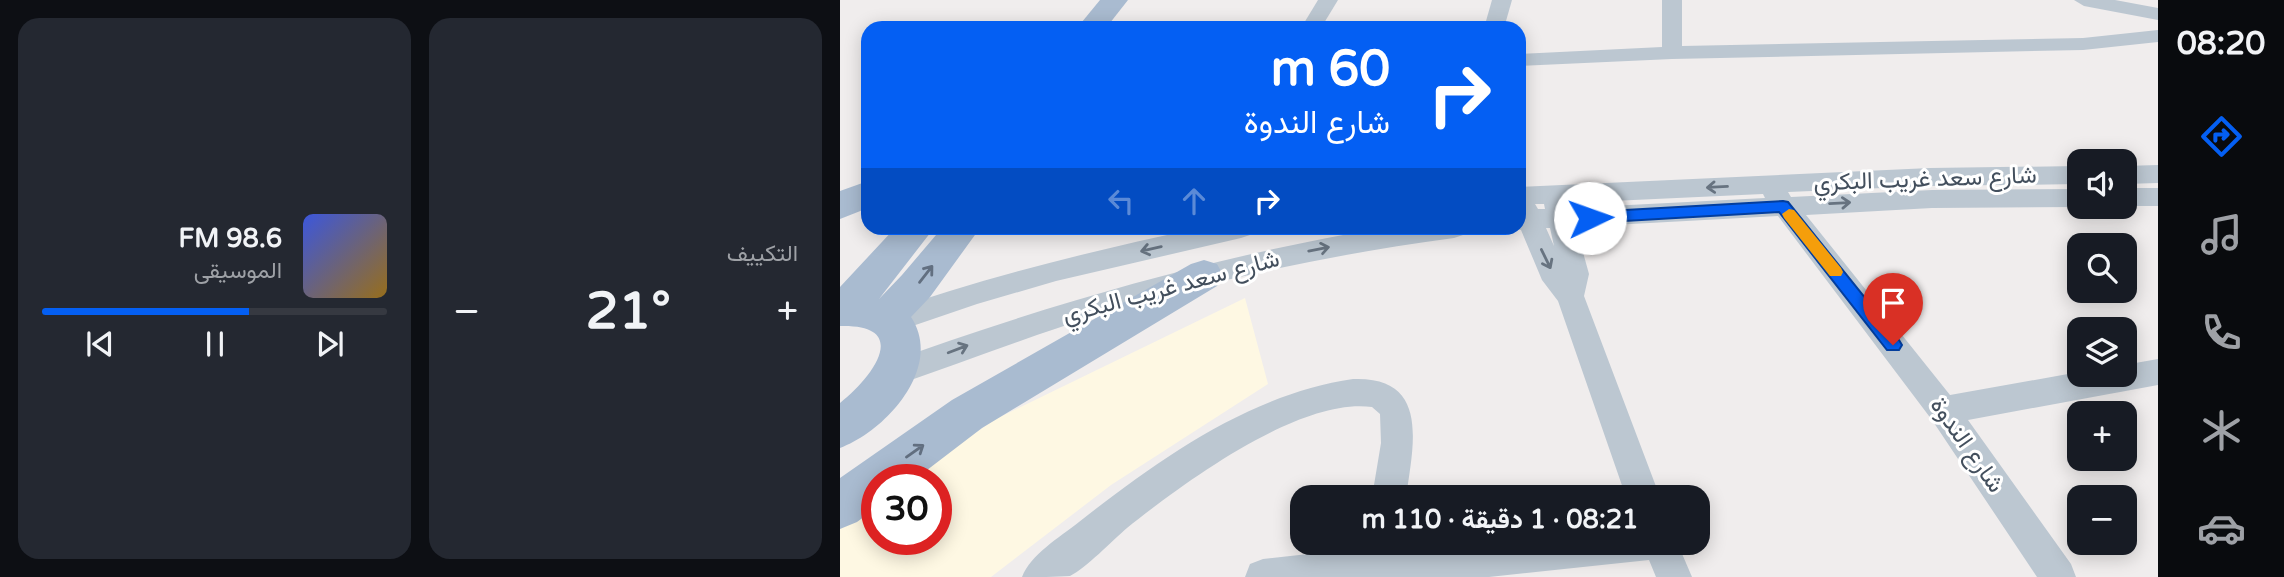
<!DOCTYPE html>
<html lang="ar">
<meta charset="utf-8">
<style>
body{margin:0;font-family:"Varela Round",Vazirmatn,sans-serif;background:#242831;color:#f1f3f6;direction:rtl;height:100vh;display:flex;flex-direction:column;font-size:26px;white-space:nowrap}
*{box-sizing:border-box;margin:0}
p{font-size:23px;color:#9ea1a6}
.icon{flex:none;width:38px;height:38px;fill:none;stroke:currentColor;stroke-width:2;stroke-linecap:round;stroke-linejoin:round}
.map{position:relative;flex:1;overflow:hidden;direction:ltr}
.side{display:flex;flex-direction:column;gap:18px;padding:18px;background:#0d0f14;width:840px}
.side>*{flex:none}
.hud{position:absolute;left:21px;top:21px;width:665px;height:214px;border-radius:21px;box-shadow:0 4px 18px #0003;direction:rtl;background:#045ff3;color:#fff;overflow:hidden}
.controls{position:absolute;left:1227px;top:149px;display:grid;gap:14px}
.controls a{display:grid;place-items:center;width:70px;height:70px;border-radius:14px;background:#171b24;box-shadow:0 4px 18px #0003;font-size:35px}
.speed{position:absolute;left:21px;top:464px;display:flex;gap:14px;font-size:35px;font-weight:700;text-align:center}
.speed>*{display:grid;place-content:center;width:91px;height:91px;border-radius:50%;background:#171b24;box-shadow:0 4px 18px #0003;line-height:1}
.speed .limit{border:10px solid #d22;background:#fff;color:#111}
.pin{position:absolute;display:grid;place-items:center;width:60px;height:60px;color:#fff;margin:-72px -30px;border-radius:50% 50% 50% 0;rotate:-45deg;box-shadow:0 0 7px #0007}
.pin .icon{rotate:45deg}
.me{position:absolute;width:77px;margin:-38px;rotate:87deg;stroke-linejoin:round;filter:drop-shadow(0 0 5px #0008)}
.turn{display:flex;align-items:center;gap:24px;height:147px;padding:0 21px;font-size:32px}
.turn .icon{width:91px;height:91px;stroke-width:2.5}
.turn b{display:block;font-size:49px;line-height:60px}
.lanes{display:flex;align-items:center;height:66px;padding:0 21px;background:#0003;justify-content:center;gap:35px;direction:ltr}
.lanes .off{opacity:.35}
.big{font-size:52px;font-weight:700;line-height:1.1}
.side .tile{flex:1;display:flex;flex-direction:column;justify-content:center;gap:10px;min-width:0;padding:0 24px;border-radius:21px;background:#242831}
.song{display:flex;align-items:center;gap:21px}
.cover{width:84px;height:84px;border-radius:10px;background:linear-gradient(135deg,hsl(230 70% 55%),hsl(40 70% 35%))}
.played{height:7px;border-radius:4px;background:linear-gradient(90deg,#045ff3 60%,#363941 60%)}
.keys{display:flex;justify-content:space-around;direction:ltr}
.heat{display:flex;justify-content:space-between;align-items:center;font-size:38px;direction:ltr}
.side .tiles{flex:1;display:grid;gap:18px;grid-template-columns:repeat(2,1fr)}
.trip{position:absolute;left:450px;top:485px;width:420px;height:70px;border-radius:21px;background:#171b24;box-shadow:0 4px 18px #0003;font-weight:700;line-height:70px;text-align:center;direction:rtl}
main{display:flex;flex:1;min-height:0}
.tab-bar{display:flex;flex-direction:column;width:126px;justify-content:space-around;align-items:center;background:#090b0e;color:#9ea1a6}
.tab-bar .icon{width:49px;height:49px}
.tab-bar .current{color:#045ff3}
.tab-bar b{font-size:32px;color:#f1f3f6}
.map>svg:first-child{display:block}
</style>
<main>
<nav class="tab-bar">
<b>08:20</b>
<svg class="icon current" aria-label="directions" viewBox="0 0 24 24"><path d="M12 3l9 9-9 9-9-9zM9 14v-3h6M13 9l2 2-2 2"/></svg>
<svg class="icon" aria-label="music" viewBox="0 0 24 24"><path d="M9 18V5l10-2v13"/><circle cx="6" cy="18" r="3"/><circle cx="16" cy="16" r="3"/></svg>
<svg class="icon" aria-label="phone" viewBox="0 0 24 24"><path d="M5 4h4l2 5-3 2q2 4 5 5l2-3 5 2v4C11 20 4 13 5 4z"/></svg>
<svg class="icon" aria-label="climate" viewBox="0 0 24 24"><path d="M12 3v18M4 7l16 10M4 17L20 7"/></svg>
<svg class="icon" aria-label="car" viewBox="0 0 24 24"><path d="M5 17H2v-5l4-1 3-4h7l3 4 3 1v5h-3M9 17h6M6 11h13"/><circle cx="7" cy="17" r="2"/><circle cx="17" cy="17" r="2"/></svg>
</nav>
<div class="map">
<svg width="1318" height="577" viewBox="0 0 1318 577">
<rect width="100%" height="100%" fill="#f0eded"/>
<polygon fill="#fef8e3" points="405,298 428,384 271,485 151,577 0,577 0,529 37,503 37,539 96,539 96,480 69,479 154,420"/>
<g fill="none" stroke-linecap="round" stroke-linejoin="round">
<g fill="#bcc7d1" fill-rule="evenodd">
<polygon points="478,0 498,0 481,28 461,28"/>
<polygon points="652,0 672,0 664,28 644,28"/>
<polygon points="822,0 842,0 842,46 1243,38 1318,30 1318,42 1243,50 832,59 679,66 679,54 822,47"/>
<polygon points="1234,0 1275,0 1318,8 1318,20 1244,6"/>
<polygon points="1318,165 1318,183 1284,184 1284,166"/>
<path d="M1239,166V184L1090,186L948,192L951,197L1092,190L1239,189V206H1241L1239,207L1092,208L966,215L1110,395L1239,372V374H1284V365L1318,359V385L1128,420L1231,564L1236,577H1197L1092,420L938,216L736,227L749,274L744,296L820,497H786L718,301L702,280L681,230L672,228H679V187L1090,168ZM923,194L925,198L731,208L729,203ZM695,204H704L705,209H698ZM706,228H710L714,246Z"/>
<rect x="1284" y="188" width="34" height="18"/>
<path d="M359,228H414L410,235L401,238L216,281L137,304L52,333L42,329L38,321L42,313C146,277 251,251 359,228Z"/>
<path d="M542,228H627L623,235L614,238C494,254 376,279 260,314C191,336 123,362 54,386L43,382L39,373L43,364C207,305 371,257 542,228Z"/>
<path d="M513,379C591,376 573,446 566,497H532L541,443L540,414L532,407C459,397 342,484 287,528C272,541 246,568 230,576C218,577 195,577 182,577C191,554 219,538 239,522C319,459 410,394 513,379Z"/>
<polygon points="628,542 837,542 852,577 816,577 809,560 649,577 405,577 410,564 423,559 540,546"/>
</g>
<g fill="#a9bbd0" fill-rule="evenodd">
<polygon points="260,0 288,0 266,28 237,28"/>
<polygon points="28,181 28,208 0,219 0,191"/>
<path d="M55,228H94L39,299L62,275L102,228H140L90,297L71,317C104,367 46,431 0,448V403C32,378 73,324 0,326V287Z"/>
<polygon points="364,260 377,264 383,275 377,286 142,428 74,480 37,480 37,507 17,522 0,529 0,478 112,400 351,264"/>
</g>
</g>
<defs><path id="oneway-shaft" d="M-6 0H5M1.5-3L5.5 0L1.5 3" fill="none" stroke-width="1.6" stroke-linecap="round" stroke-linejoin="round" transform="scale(1.75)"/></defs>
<g stroke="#677380">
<use href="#oneway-shaft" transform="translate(877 187) rotate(177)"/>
<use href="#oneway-shaft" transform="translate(1000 203) rotate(-3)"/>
<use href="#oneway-shaft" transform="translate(311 249) rotate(167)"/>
<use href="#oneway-shaft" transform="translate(479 249) rotate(-11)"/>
<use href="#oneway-shaft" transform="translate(706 259) rotate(64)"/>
<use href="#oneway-shaft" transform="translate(118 349) rotate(-21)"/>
</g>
<g stroke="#626f80">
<use href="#oneway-shaft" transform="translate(86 274) rotate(-52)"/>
<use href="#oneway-shaft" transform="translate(75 451) rotate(-35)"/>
</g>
<polygon fill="#045ff3" stroke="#033e9e" stroke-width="2" points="943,201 948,202 1059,340 1062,345 1059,350 1047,350 939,212 750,223 742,218 750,212"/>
<polygon fill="#f59e0b" points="949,209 954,210 1001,268 1003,272 1001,276 990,276 944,218 942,214"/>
<g text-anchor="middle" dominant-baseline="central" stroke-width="6" stroke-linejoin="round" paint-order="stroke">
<g font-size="24" fill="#434f5d" stroke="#fff">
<text transform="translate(1085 179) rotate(-2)">شارع سعد غريب البكري</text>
<text transform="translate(331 287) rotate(-15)">شارع سعد غريب البكري</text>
<text transform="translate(1127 445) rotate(55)">شارع الندوة</text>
</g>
</g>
</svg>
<div class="controls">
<a><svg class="icon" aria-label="sound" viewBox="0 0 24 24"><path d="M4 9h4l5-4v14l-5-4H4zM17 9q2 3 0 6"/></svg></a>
<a><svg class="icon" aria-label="search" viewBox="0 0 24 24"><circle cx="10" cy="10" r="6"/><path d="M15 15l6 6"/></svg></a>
<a><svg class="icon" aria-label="layers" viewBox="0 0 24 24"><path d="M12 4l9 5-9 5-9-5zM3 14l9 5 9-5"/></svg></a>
<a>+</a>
<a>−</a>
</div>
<div class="speed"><div class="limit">30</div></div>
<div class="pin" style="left:1053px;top:345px;background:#d93025"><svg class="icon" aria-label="arrive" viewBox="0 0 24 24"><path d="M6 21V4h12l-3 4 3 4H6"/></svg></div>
<svg class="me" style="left:750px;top:218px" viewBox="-20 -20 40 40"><circle r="19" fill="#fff"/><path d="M0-13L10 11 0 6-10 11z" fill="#045ff3"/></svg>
<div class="trip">08:21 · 1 دقيقة · 110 m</div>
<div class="hud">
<div class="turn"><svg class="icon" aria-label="right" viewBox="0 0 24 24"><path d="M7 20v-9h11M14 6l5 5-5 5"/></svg><div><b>60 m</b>شارع الندوة</div></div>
<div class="lanes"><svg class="icon off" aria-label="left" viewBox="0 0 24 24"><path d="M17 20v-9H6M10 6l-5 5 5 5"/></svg><svg class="icon off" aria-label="ahead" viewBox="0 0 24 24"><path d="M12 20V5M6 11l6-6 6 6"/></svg><svg class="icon" aria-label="right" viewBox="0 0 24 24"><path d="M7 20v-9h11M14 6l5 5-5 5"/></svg></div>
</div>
</div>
<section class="side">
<div class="tiles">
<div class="tile"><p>التكييف</p>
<div class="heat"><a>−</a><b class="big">21°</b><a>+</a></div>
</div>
<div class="tile">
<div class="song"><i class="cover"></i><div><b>98.6 FM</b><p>الموسيقى</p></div></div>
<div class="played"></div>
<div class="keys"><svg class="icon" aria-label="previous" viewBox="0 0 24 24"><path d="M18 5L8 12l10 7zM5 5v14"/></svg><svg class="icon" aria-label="pause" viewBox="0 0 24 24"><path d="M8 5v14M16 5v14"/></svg><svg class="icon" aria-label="next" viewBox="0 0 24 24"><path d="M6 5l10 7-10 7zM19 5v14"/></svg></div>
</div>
</div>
</section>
</main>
